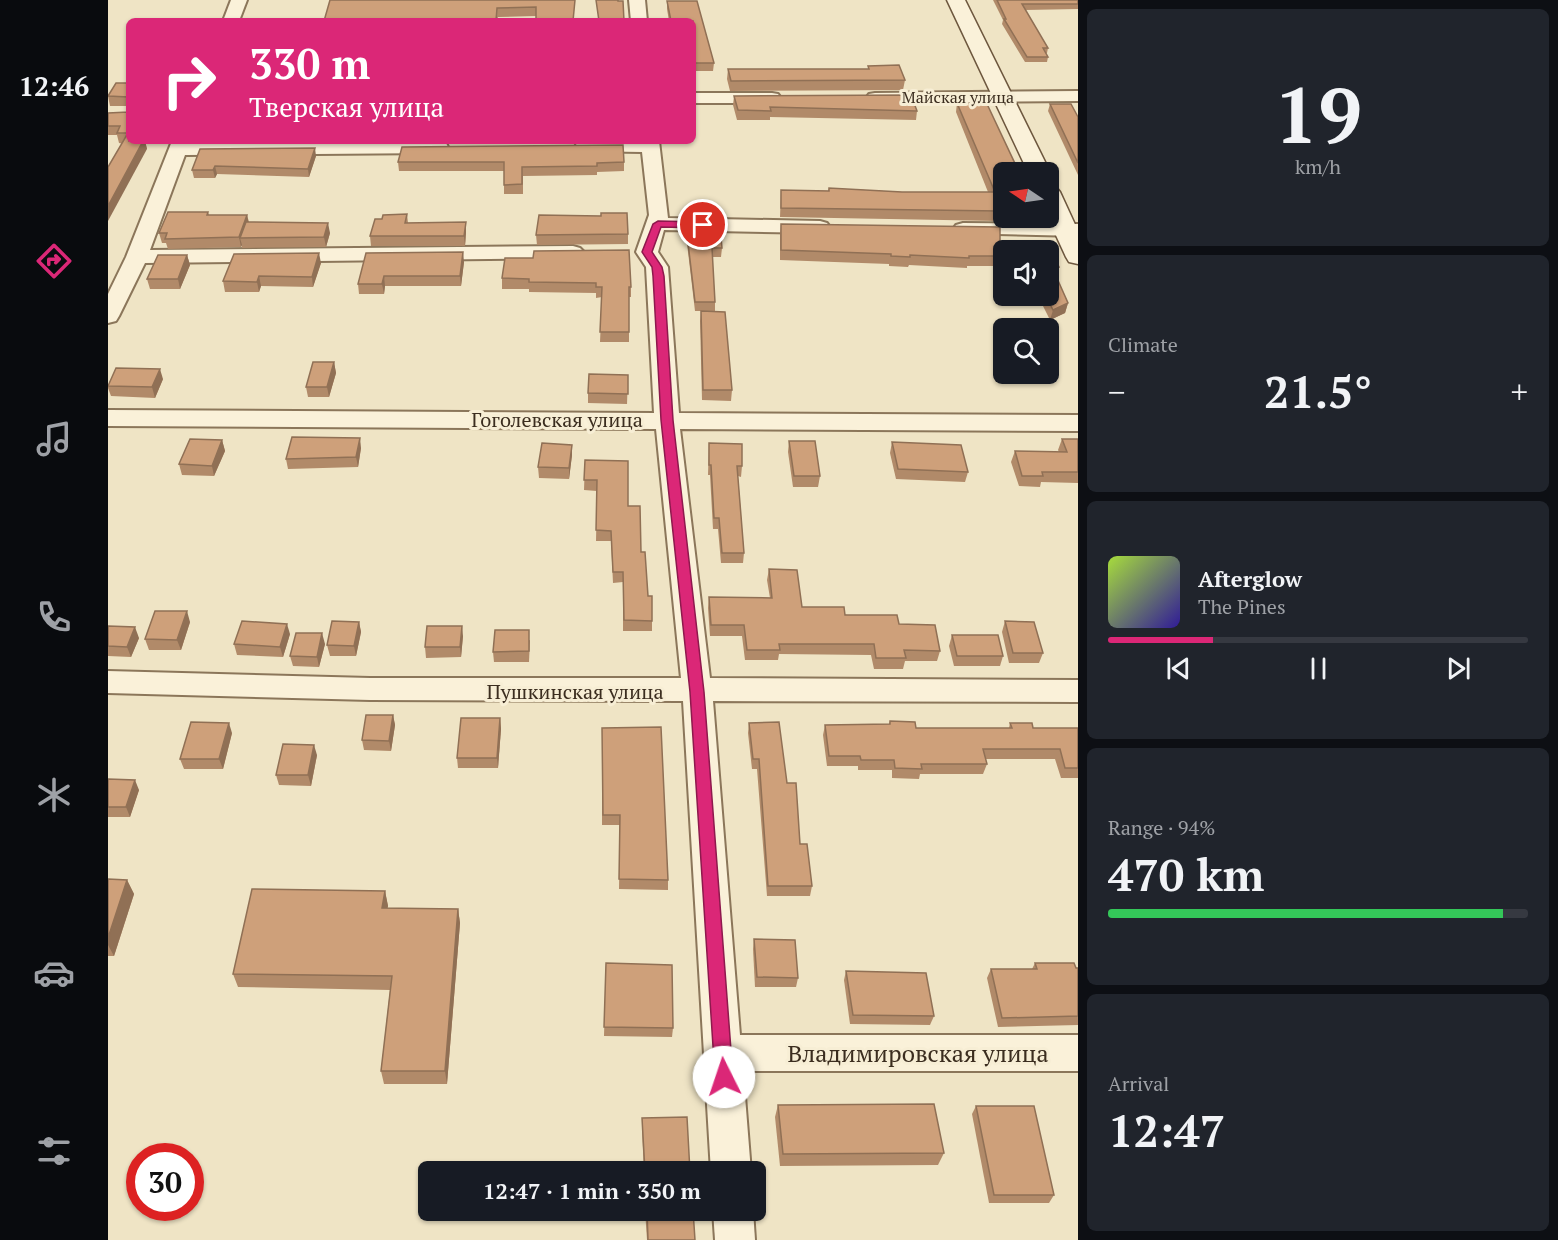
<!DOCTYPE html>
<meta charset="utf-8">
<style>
body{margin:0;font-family:"PT Serif",serif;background:#20242c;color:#f1f3f6;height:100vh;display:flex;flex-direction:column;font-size:22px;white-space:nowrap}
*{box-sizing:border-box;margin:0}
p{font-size:20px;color:#9ea1a6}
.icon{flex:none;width:33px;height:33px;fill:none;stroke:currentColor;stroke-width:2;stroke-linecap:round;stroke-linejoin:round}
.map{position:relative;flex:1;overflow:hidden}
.details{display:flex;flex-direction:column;gap:9px;padding:9px;background:#0d0f14;width:480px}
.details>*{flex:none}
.banner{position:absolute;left:18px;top:18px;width:570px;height:126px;border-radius:9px;box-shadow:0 2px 4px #0004;background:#db2777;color:#fff;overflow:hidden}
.needle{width:39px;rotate:283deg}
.tools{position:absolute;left:885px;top:162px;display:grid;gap:12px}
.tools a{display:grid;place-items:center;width:66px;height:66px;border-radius:9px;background:#171b24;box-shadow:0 2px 4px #0004;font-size:30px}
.speed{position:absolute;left:18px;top:1143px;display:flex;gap:12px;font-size:30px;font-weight:700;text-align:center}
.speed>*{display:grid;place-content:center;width:78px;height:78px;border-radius:50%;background:#171b24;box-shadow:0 2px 4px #0004;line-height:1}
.speed .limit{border:9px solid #d22;background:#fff;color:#111}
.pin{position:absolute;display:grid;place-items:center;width:51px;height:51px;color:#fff;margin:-26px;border:3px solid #fff;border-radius:50%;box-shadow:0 2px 6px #0007}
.me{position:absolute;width:66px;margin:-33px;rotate:356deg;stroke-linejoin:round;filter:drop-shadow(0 0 4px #0008)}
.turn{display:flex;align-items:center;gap:21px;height:126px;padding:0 24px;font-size:27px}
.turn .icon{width:78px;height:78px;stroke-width:2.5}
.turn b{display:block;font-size:42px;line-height:51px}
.big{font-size:45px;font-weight:800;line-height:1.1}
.details .card{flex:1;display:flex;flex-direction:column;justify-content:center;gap:9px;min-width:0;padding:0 21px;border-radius:9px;background:#20242c}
.details .dial{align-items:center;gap:0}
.dial b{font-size:78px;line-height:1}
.song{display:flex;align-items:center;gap:18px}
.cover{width:72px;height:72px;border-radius:9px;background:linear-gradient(135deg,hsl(80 70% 55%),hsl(250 70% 35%))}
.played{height:6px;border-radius:3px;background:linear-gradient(90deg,#db2777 25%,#363941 25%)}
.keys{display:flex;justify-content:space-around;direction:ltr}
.heat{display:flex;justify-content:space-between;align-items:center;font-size:33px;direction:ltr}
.charge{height:9px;border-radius:4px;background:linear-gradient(90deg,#34c759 94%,#363941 0)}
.trip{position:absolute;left:310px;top:1161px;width:348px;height:60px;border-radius:9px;background:#171b24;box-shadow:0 2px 4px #0004;font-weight:800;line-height:60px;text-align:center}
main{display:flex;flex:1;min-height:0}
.menu{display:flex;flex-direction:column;width:108px;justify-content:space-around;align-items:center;background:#090b0e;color:#9ea1a6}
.menu .icon{width:42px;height:42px}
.menu .active{color:#db2777}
.menu b{font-size:27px;color:#f1f3f6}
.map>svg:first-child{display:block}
</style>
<main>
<nav class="menu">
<b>12:46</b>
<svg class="icon active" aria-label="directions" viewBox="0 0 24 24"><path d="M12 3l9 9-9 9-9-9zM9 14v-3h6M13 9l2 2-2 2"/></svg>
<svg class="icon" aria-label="music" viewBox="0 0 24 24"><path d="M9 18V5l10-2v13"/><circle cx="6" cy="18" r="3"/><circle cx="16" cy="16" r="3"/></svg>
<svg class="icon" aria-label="phone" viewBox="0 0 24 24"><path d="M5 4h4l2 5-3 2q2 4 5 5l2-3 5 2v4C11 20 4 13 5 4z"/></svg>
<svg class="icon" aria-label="climate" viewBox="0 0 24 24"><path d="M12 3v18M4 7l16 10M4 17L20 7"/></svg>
<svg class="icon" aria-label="car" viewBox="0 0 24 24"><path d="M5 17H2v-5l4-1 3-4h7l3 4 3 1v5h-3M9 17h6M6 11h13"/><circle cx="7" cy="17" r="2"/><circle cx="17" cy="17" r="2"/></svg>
<svg class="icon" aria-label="filters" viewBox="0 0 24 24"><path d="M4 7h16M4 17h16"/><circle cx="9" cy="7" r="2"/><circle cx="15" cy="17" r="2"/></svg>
</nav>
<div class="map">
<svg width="970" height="1240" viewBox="0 0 970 1240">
<rect width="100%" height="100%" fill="#efe4c5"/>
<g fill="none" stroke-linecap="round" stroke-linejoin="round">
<defs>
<g id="street">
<polygon points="123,0 139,0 131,21 115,21"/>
<polygon points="521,0 537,0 539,21 523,21"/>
<polygon points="970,91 970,101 767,103 761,102 758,98 761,94 767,93"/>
<polygon points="585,93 664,93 670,94 673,98 670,102 664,103 585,103"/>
<polygon points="64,141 82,141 82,143 331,141 338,143 340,147 338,151 331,153 77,155 42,250 465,246 472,248 476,252 472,256 465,258 37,263 11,316 8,321 0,323 0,294 18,257"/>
<polygon points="476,141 551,141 560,218 712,221 719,223 722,227 719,231 712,233 556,230 550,252 560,267 571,413 970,415 970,431 572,429 602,678 970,680 970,702 605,701 632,1035 970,1035 970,1071 635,1071 643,1172 603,1172 575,701 262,700 0,693 0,671 262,678 573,678 548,429 0,426 0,410 546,413 538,267 528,252 541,215 534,152 469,151 467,147 469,143"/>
<polygon points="855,223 970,224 970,236 848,233 845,229 848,225"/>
<polygon points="605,1210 645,1210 647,1240 607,1240"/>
</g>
<g id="secondary">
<polygon points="839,0 857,0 942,172 940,175 940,172 920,172"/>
<polygon points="940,185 948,187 952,192 970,231 970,264 961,262 958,257 940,218"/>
</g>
</defs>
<use href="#street" stroke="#8b765a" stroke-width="4"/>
<use href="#secondary" stroke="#6d573e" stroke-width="3"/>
<use href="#street" fill="#faf1d9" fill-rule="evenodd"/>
<use href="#secondary" fill="#faf1d9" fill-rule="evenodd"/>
</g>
<g fill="#b18a69">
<polygon points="467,0 428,16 390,17 389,21 216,21"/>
<polygon points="885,0 970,0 970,9 917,10 940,48 939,53 938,53 940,57 939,62 917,62 894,24 895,20"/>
<polygon points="559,1 589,1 606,63 605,71 585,71 585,21 561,21 559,9"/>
<polygon points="760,66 797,80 795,90 622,91 619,79 620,69 760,69"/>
<polygon points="21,83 21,141 37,141 39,149 11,143 9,135 0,135 0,113 20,112 20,106 2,106 0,96"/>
<polygon points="626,96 809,111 808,120 662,117 662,120 629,120 625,105"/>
<polygon points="849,103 896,172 896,218 912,218 891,218 891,217 890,221 672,217 673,190 720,191 721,188 794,192 880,192 848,112"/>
<polygon points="942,104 970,117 970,175 940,111"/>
<polygon points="92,149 208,156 201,177 109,174 107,178 86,178 84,170"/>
<polygon points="290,162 516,162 516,171 489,172 489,175 415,176 415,194 396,194 396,171 291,171"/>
<polygon points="100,212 101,215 139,215 141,222 222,233 218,247 134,248 134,245 133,247 60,249 58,243 54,243 51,233"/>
<polygon points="299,214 300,223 358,222 358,232 357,246 263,246 262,236 274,219"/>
<polygon points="493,216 520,234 520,244 429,245 428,235"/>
<polygon points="673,224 892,256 890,266 859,266 859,268 801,265 800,267 781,266 781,264 672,260 672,234"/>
<polygon points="578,226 614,248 613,257 604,257 607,302 607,311 587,311 578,235"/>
<polygon points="911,241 940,242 951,267 948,277 960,303 957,313 942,320 930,296 940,296 940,250 908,250"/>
<polygon points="258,253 356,262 353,286 277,286 276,294 251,294 250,284"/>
<polygon points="79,255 82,265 72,289 42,289 39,279"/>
<polygon points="397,258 523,287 523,297 521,297 521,342 492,342 494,297 488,298 488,293 421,292 421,289 394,289 394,278"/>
<polygon points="213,263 205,287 153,286 151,292 117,292 115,281"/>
<polygon points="593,311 624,390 623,401 594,400 592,321"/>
<polygon points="226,362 228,373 221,397 200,397 198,387"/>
<polygon points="520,375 519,404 480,403 480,393"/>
<polygon points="55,379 47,398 3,396 0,388 0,385"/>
<polygon points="954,439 970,439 970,483 933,482 932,487 911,486 903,462 907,451 951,452 950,450"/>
<polygon points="114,440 117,451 106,476 74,475 71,464"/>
<polygon points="681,441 712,476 710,487 685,487 680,452"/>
<polygon points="784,442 860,472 857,482 788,479 782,453"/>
<polygon points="601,443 634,466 633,477 630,476 636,553 635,563 613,563 610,529 605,529 602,475 600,475"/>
<polygon points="464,445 464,455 461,479 431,478 430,467"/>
<polygon points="253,448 250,467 180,469 178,459"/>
<polygon points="477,460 520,506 533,552 544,621 544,631 515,631 515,582 505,583 503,541 488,541 489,491 476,490"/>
<polygon points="661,569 694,607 791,624 832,651 829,661 797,661 795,669 766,669 763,655 671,654 670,660 637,660 634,636 602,636 600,608 601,597 662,598 659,580"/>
<polygon points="897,621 935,653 931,663 901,663 894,632"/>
<polygon points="82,622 73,650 41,650 37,639"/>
<polygon points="251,622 253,632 248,656 222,656 219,645"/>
<polygon points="0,626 31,638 23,657 0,656"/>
<polygon points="182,634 175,657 129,655 126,644"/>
<polygon points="844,635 895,656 892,666 846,666 841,646"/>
<polygon points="355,636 353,657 318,658 317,647"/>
<polygon points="422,640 421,662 386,662 385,652"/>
<polygon points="217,644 211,667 185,666 182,656"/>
<polygon points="285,715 287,725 283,751 256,750 254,740"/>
<polygon points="392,718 393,729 390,768 350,768 349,758"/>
<polygon points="782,721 808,728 901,728 902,723 925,728 970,728 970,778 953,778 947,759 877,759 879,764 875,774 812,774 811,779 784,778 784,770 750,770 750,766 719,766 715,735 717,725 781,724"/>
<polygon points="641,723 679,783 692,844 704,886 702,896 659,896 649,769 644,769 640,733"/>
<polygon points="494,728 560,880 560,890 511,889 512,825 494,825"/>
<polygon points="124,733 115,769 76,769 72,759"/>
<polygon points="209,755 203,786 171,785 168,775"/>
<polygon points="0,779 31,790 22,817 0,817"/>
<polygon points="0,879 19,880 26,894 6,956 0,956"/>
<polygon points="277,891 280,906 279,908 350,909 352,923 339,1084 276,1084 273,1071 282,990 130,987 125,974"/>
<polygon points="646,939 690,978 688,987 647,987 645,949"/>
<polygon points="498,963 565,1028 564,1037 496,1036"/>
<polygon points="927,963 970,968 970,1025 890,1027 879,978 883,969 924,969"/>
<polygon points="738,971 826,1016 822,1025 742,1024 736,980"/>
<polygon points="670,1105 836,1153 830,1165 672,1166 667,1117"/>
<polygon points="868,1106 946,1195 941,1203 881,1203 864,1114"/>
<polygon points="534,1118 582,1172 536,1172 534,1130"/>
<polygon points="537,1210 585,1210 587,1240 539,1240"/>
</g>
<g fill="#907055">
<polygon points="35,141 37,141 39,149 0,221 0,206"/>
<polygon points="207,148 208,156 201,177 200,169"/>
<polygon points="107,166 109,174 107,178 105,170"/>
<polygon points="139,215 141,225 132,238 134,245 133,247 131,237"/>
<polygon points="358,222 358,232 357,246 356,236"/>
<polygon points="220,223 222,233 218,247 216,237"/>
<polygon points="355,252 356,262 353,286 352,276"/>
<polygon points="211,253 213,263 205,287 204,277"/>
<polygon points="79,255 82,265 72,289 70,279"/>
<polygon points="151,276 153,286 151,292 149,282"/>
<polygon points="276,276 277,286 276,294 274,284"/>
<polygon points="960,303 957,313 942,320 945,310"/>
<polygon points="226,362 228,373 221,397 219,387"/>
<polygon points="52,369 55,379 47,398 44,387"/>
<polygon points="252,438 253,448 250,467 248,457"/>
<polygon points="114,440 117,451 106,476 104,466"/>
<polygon points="464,445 464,455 461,479 461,468"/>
<polygon points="79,611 82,622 73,650 69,640"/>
<polygon points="251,622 253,632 248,656 246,646"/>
<polygon points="179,624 182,634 175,657 172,647"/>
<polygon points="354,626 355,636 353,657 352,647"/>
<polygon points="27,627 31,638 23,657 19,647"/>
<polygon points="214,633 217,644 211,667 209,657"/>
<polygon points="285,715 287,725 283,751 281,741"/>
<polygon points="392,718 393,729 390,768 389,758"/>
<polygon points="121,723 124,733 115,769 111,759"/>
<polygon points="206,745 209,755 203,786 200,775"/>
<polygon points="27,780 31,790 22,817 18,807"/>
<polygon points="19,880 26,894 6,956 0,945 0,938"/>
<polygon points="277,891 280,906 277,923 274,908"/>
<polygon points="350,909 352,923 339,1084 337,1071"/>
</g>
<g fill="#cea07a" stroke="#907055" stroke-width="1.5">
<polygon points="222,0 467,0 465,21 428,21 428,7 389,8 388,21 216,21"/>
<polygon points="488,0 510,0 510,1 515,1 516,21 491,21"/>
<polygon points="889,0 970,0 970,4 914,4 940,48 935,48 940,57 919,57 896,19 898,19"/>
<polygon points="559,1 589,1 606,63 585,63 585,21 563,21"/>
<polygon points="791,65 797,80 623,81 620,69 761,69 760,66"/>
<polygon points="8,83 21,83 21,141 35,141 0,206 0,167 20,133 9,133 12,126 0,126 0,113 20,112 20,97 0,96"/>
<polygon points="803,95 809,111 662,107 663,111 630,110 626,96"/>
<polygon points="849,103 879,104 911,172 896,172 896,208 893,208 892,205 892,211 673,208 673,190 721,191 721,188 794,192 887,192"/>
<polygon points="942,104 963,104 970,117 970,163"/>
<polygon points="515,145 516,162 489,163 489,166 414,167 414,184 396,185 396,162 290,162 294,147"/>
<polygon points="207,148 200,169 107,166 105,170 84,170 92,149"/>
<polygon points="60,212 100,212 99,215 139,215 131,237 57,239 59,233 51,233"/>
<polygon points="493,213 519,213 520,234 428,235 431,215 493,216"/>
<polygon points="299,214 297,223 358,222 356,236 262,236 267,219 274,219 275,215"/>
<polygon points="138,222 220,223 216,237 132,238"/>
<polygon points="673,224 892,227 892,256 861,256 861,258 802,255 802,257 783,256 783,254 673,250"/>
<polygon points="578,226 612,226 614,248 604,248 607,302 587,302"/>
<polygon points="911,241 940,242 951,267 944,267 960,303 945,310 938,296 940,296 940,250 916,250"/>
<polygon points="521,250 523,287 521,287 521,332 492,332 494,287 488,287 488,283 421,282 421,279 394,278 397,258 425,258 426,251"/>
<polygon points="355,252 352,276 276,276 274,284 250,284 258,253"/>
<polygon points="211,253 204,277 151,276 149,282 115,281 126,254"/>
<polygon points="50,255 79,255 70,279 39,279"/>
<polygon points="593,311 617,312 624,390 595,390"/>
<polygon points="205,362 226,362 219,387 198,387"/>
<polygon points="8,368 52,369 44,387 0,386"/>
<polygon points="481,374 520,375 520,394 480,393"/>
<polygon points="184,437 252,438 248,457 178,459"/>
<polygon points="82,439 114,440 104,466 71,464"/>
<polygon points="954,439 970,439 970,472 934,472 935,476 914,476 907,451 959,452"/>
<polygon points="681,441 707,441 712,476 686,476"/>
<polygon points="784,442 853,445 860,472 790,469"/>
<polygon points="434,443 464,445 461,468 430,467"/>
<polygon points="601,443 634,444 634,466 629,466 636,553 614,553 611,518 606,518 603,465 601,465"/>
<polygon points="477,460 520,461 520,506 532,506 533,552 537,552 540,596 544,596 544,621 516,620 515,572 505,572 503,531 488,530 489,480 476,480"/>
<polygon points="661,569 689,570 694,607 736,607 737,615 789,615 791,624 827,625 832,651 796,650 798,658 768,658 766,644 671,644 672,650 639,650 636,625 603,625 601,597 664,598"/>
<polygon points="47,611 79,611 69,640 37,639"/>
<polygon points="134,621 179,624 172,647 126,644"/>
<polygon points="224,621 251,622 246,646 219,645"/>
<polygon points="897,621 926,622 935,653 905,653"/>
<polygon points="0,626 27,627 19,647 0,646"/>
<polygon points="319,626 354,626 352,647 317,647"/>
<polygon points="387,630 421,630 421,651 385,652"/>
<polygon points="188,633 214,633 209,657 182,656"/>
<polygon points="844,635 890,635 895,656 849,656"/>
<polygon points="258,715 285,715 281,741 254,740"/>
<polygon points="353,718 392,718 389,758 349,758"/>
<polygon points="782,721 807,722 808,728 904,728 902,723 924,723 925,728 970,728 970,768 957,768 952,749 875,749 879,764 813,764 814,769 787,768 786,760 753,760 752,756 721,756 717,725 782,724"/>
<polygon points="83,722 121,723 111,759 72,759"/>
<polygon points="671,722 679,783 688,783 692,844 699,844 704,886 660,886 651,759 645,759 641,723"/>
<polygon points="553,727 560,880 511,879 512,815 495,815 494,728"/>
<polygon points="175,744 206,745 200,775 168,775"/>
<polygon points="0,779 27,780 18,807 0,807"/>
<polygon points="0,879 19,880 0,938"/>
<polygon points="144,889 277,891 274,908 350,909 337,1071 273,1071 284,976 125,974"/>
<polygon points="646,939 687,940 690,978 649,977"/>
<polygon points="498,963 564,965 565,1028 496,1027"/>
<polygon points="927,963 966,963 968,968 970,968 970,1016 894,1018 883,969 929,969"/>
<polygon points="738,971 818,973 826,1016 745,1015"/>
<polygon points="826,1104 836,1153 675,1154 670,1105"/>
<polygon points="868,1106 926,1106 946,1195 886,1195"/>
<polygon points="579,1117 582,1172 537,1172 534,1118"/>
<polygon points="539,1210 585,1210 587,1240 540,1240"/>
</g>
<polygon fill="#db2777" stroke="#8e194d" stroke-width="1.5" points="550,221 595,222 600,225 595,228 553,227 544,252 554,267 556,276 565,420 596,692 625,1077 623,1083 616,1085 610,1083 607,1077 582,692 553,420 545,276 544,267 534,252 545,224"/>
<g text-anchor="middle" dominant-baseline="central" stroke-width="6" stroke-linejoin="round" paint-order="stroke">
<g font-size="16" fill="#3b2d1f" stroke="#f7eed5">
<text x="850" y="97">Майская улица</text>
</g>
<g font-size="20" fill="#3b2d1f" stroke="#f7eed5">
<text x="449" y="419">Гоголевская улица</text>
<text x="467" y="691">Пушкинская улица</text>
</g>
<g font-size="24" fill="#3b2d1f" stroke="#f7eed5">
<text x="810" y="1053">Владимировская улица</text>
</g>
</g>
</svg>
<div class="tools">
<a><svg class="needle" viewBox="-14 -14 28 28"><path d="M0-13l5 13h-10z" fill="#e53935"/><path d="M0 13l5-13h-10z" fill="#9ea1a6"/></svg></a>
<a><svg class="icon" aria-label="sound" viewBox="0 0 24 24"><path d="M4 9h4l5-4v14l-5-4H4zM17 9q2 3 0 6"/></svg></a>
<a><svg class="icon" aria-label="search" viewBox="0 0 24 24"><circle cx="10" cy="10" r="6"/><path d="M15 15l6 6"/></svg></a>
</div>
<div class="speed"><div class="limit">30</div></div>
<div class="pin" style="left:595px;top:225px;background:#d93025"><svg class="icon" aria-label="arrive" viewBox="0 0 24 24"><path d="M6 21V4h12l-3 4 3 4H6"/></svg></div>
<svg class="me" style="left:616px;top:1077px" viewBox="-20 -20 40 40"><circle r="19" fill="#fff"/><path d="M0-13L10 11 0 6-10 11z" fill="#db2777"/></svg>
<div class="trip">12:47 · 1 min · 350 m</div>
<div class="banner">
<div class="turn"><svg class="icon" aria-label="right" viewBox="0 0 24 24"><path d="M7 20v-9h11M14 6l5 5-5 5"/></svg><div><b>330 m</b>Тверская улица</div></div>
</div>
</div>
<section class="details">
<div class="card dial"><b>19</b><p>km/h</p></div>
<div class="card"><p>Climate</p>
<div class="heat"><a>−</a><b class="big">21.5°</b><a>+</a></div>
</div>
<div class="card">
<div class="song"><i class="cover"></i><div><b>Afterglow</b><p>The Pines</p></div></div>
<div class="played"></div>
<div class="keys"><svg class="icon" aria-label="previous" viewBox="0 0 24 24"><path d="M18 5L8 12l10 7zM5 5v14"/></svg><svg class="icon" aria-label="pause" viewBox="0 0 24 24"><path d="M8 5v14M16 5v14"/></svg><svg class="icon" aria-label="next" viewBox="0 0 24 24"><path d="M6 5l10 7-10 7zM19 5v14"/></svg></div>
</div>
<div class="card"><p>Range · 94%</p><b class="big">470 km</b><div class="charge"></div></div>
<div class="card"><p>Arrival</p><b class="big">12:47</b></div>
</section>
</main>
